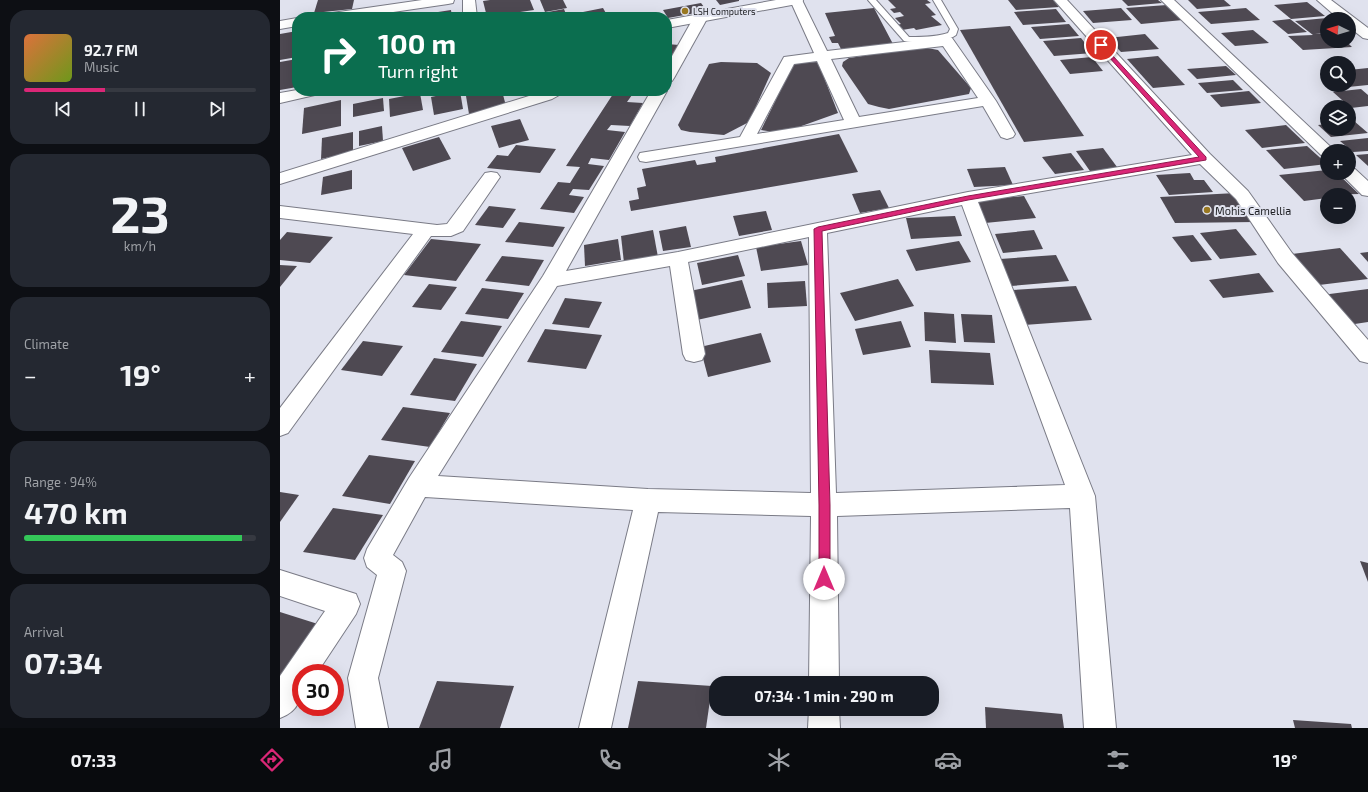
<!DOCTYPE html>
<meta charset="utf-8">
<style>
body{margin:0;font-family:"Exo 2",sans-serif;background:#242831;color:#f1f3f6;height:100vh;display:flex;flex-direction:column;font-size:15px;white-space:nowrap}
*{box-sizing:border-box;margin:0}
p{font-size:13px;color:#9ea1a6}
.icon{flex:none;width:22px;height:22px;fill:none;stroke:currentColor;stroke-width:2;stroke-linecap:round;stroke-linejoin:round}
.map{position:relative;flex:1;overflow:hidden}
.details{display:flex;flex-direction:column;gap:10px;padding:10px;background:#0d0f14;width:280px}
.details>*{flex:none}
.banner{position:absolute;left:12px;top:12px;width:380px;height:84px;border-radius:16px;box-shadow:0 4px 16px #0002;background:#0b6e4f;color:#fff;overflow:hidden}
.needle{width:26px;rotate:275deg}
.buttons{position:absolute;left:1040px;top:12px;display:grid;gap:8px}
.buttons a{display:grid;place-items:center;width:36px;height:36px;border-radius:50%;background:#171b24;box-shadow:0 4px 16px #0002;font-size:20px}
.speed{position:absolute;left:12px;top:664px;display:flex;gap:8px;font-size:20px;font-weight:700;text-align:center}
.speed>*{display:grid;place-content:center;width:52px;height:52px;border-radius:50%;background:#171b24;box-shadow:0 4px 16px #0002;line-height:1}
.speed .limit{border:6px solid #d22;background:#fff;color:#111}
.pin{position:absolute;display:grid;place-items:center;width:34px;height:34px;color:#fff;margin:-17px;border:2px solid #fff;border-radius:50%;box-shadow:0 1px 4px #0007}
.me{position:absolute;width:44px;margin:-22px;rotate:0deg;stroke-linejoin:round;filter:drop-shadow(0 0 3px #0008)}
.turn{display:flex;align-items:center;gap:14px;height:84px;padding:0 20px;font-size:18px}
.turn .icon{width:52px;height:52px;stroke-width:2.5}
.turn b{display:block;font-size:28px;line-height:34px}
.big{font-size:30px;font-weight:700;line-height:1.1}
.details .widget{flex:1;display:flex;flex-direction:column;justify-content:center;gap:6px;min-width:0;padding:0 14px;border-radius:16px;background:#242831}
.details .dial{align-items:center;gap:0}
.dial b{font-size:52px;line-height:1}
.song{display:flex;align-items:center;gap:12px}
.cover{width:48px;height:48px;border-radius:6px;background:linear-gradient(135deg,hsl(20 70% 55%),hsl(80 70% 35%))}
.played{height:4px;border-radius:2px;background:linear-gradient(90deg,#db2777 35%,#363941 35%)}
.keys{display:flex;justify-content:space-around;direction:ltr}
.heat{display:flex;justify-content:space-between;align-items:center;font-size:22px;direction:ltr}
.charge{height:6px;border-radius:3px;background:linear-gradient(90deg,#34c759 94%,#363941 0)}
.trip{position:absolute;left:429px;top:676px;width:230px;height:40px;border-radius:16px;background:#171b24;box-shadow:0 4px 16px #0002;font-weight:700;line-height:40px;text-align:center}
.tab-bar{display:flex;height:64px;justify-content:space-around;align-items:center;background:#090b0e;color:#9ea1a6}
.tab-bar .icon{width:28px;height:28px}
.tab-bar .selected{color:#db2777}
.tab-bar b{font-size:18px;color:#f1f3f6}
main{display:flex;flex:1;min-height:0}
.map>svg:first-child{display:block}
</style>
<main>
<section class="details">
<div class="widget">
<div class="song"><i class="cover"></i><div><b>92.7 FM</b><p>Music</p></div></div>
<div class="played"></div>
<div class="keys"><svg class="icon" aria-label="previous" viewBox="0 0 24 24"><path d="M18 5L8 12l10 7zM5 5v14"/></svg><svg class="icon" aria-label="pause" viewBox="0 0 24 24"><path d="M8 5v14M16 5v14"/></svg><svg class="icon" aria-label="next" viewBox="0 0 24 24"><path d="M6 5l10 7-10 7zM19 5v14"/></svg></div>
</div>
<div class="widget dial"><b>23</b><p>km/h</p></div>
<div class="widget"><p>Climate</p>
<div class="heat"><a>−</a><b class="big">19°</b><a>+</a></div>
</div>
<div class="widget"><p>Range · 94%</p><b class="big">470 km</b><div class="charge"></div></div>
<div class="widget"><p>Arrival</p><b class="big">07:34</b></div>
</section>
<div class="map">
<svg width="1088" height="728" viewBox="0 0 1088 728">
<rect width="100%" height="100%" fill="#e0e2ee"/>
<g fill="#4e4952">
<polygon points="38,0 74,0 72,9 34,13"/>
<polygon points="210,0 250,0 254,10 207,17 203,1"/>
<polygon points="260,0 283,0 287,8 265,12"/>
<polygon points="436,0 459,0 459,1 440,5"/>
<polygon points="608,0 647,0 651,3 645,4 656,15 651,16 662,25 636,30 634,28 622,30 617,25 621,24 615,18 624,16 620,12 614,13 610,9 616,8"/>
<polygon points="728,0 773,0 779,7 736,10"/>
<polygon points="842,0 878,0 882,3 848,6"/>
<polygon points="908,0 944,0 951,6 917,9"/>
<polygon points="1027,2 1045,16 1011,19 994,5"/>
<polygon points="421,3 427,11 388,18 383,10"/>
<polygon points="887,5 903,20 861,24 846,8"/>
<polygon points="323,8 328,17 294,17 293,14"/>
<polygon points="594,8 613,44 561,49 558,43 552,43 549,37 555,36 545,13"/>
<polygon points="841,8 852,20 813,23 803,11"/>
<polygon points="966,8 980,20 931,24 918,12"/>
<polygon points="284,9 287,17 253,17 252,15"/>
<polygon points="776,9 786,22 743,25 734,12"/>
<polygon points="171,10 172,17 145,17 145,14"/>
<polygon points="139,12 140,17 115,17 115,16"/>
<polygon points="1047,18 1047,33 1035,34 1047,34 1047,41 1066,41 1072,47 1023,50 1008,36 1033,35 1015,21"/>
<polygon points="1010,19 1027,32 1008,34 992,21"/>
<polygon points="789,24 799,36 760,39 751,27"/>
<polygon points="730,26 804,136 744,142 680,30"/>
<polygon points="973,30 989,43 955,46 941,33"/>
<polygon points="17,31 17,57 0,60 0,34"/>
<polygon points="865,34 879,49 841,52 828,38"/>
<polygon points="801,38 813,53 774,56 763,41"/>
<polygon points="387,44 399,45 387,67"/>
<polygon points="642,47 658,50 691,88 689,94 609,109 599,107 588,104 562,66 563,62 569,58"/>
<polygon points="878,56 905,85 873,88 847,59"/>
<polygon points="812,57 823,71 790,74 780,60"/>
<polygon points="17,59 17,87 0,90 0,62"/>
<polygon points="441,62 477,63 491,73 469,122 444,135 410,132 401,130 398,125 429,64"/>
<polygon points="538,62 558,113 502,133 481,130 514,63"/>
<polygon points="946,66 956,75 917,79 907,69"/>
<polygon points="1088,68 1088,85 1068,87 1065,85 1069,85 1069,70"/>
<polygon points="953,80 963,90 927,93 918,83"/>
<polygon points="1081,89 1088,95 1088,106 1071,108 1053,92"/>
<polygon points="180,91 183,109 154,115 151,97"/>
<polygon points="210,91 222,91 226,106 189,114 186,96"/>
<polygon points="335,91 373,91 370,96 352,95 347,102 363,103 350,126 331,125 327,130 345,132 329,160 311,158 308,164 324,166 309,190 293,189 289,195 304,197 294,213 260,209 278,182 290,183 300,167 286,166"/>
<polygon points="969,91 981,103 941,107 930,95"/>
<polygon points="140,93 143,110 110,117 109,99"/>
<polygon points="103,98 104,111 73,117 73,104"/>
<polygon points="61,100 61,126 22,134 24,108"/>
<polygon points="240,119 249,140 219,148 211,126"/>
<polygon points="1074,121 1088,133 1051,137 1038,125 1047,124 1047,129 1069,129 1069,122"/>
<polygon points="1006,125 1025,143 982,148 965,130"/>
<polygon points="102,126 103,141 79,146 79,131"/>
<polygon points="73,132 73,152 41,159 42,138"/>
<polygon points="559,134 578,172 351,211 349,201 359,199 357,188 366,186 362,169 415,160 417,165 436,162 435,157"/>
<polygon points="159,137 171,159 133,171 122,148"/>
<polygon points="1088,138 1088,151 1073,152 1060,141"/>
<polygon points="236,145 276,149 260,173 207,168 217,155 228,156"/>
<polygon points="1027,146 1047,164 1004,169 986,150"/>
<polygon points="823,148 840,171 812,174 796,151"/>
<polygon points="791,153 804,170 775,174 762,157"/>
<polygon points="1088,154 1088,166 1076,155"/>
<polygon points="725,167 733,185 694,187 687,169"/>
<polygon points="72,170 72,189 41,195 43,177"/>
<polygon points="1047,170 1047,173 1057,173 1079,194 1047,195 1047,198 1024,201 999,175"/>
<polygon points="910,173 914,180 924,180 933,192 889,195 876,175"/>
<polygon points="600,190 609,208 580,213 572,194"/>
<polygon points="956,193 975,222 895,223 880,197"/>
<polygon points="744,196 756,218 705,223 695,200"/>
<polygon points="209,206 236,209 223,228 195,225"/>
<polygon points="486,211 492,230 459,236 453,216"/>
<polygon points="675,216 682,236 631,239 626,218"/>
<polygon points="239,222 285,227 273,247 225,242"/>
<polygon points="406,226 411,247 383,251 379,231"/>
<polygon points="956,229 977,255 940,259 920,233"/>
<polygon points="373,230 378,257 344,263 341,236"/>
<polygon points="754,230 763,249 723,253 715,234"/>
<polygon points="7,232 53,237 30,263 0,260 0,240"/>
<polygon points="913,235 932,260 911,262 892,237"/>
<polygon points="151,239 201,244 176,281 124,275"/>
<polygon points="338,239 341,260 305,266 304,245"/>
<polygon points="521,241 528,265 481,271 476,247"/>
<polygon points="679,241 691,262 636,271 626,250"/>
<polygon points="1060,248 1088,279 1039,285 1012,254"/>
<polygon points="1088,252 1088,262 1080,253"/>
<polygon points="458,255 465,276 422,285 417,263"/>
<polygon points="776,255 789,281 731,286 720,259"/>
<polygon points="222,256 264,260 249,286 205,281"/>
<polygon points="0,265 17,266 0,287"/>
<polygon points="979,273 994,292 943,298 929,280"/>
<polygon points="618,279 634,306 575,321 560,293"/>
<polygon points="462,280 471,308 417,320 410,291"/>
<polygon points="525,281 527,306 488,308 487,283"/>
<polygon points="149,284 177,287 161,310 132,307"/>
<polygon points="796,286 812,320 744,325 732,290"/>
<polygon points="202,288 244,293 228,319 185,314"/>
<polygon points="1088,289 1088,322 1068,325 1042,295"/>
<polygon points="285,298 322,302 309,328 272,324"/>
<polygon points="644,312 674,314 676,343 645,341"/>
<polygon points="681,314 712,315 715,343 684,342"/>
<polygon points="181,321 222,326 203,357 161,352"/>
<polygon points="621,321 631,347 583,355 575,329"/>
<polygon points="265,329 322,335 306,369 247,362"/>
<polygon points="481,333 491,362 428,377 420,347"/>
<polygon points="83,341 123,346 102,376 61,370"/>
<polygon points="649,350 710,353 714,385 651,383"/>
<polygon points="154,358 197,364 175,401 130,395"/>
<polygon points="123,407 170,413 150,447 101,440"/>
<polygon points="89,455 135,461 110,504 62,496"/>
<polygon points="0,492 19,495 0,522"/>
<polygon points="53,508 103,515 75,560 23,552"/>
<polygon points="1080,561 1088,563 1088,582"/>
<polygon points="0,612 41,625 0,682"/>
<polygon points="157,681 234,686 220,728 139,728"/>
<polygon points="358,681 432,686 426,728 348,728"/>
<polygon points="705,707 782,714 784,728 706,728"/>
<polygon points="1013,720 1071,724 1072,728 1015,728"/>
</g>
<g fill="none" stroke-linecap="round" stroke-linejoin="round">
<defs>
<path id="service" d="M588,0H596L629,37C642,37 656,37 668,33L670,29L653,0H661L678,29L676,35C667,43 636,43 624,41Z"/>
<g id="minor">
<polygon points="142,0 174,0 173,3 168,4 79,17 45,17 47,14 52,13"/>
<polygon points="183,0 195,0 197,17 183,17"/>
<path d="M510,0H522L547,51L667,37L672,38L716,101L735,134L733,137L727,139L721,137L703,106L366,162L360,161L358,157L360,153L366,152L460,137L504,57L534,53ZM663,46L698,98L579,117L551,59ZM537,61L564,120L477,134L514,64Z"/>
<path d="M774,0H787L930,154L968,191L1012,253L1088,340V363L1080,361L998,263L956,199L920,164L698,202L815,496L836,728H804L790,508L557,516L559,683H529L531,516L378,512L331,728H299L353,510L145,497L113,555L122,562L126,571L98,678L108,728H76L68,678L97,575L87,567L84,558L87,549L129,478L263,276L371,91H387L286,271L398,252L688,192L912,155ZM682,205L785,485L556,493L547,233ZM529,237L531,493L368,489L158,476L277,286L390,266L403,354L406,360L414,362L422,360L425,354L408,262Z"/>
<polygon points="881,0 894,0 1055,151 1047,151 1047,156 1041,155"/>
<polygon points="1037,0 1051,0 1088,28 1088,39 1083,38 1069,27 1069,19 1059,19"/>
<polygon points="421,13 426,14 428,17 394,78 392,81 387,82 387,65 414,17 416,14"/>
<polygon points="17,18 17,26 0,29 0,21"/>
<polygon points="265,91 284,91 281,94 272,99 0,184 0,173"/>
<polygon points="1069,168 1075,169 1088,181 1088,196 1082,195 1060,173 1069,173"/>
<polygon points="211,172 217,173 220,177 183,231 171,236 151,236 8,433 0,436 0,408 133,234 0,218 0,206 157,225 167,224 205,173"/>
<path d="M0,570L76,594L80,604L76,614L37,673H21C21,695 23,709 0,718V676L45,611L0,596Z"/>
<polygon points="529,709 559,709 560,728 528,728"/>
</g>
<g id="tertiary">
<polygon points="496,0 523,0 522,3 517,4 387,28 387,20"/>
<polygon points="17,90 17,91 42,91 39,94 0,103 0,93"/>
</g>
</defs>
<use href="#service" stroke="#7a7b86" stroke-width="2"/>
<use href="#minor" stroke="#7a7b86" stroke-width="2"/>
<use href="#tertiary" stroke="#7a7b86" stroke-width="2"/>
<use href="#service" fill="#fff" fill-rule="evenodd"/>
<use href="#minor" fill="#fff" fill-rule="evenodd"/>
<use href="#tertiary" fill="#fff" fill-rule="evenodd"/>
</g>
<polygon fill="#db2777" stroke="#8e194d" points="821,43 926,157 926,160 688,200 542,231 550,505 550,579 548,583 544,585 540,583 539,579 539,505 534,229 538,227 688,196 919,157 819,46 818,45"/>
<g fill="#997821" stroke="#e0e2ee" stroke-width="1.5">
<circle cx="405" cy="11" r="4"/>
<circle cx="927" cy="210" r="4"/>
</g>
<g text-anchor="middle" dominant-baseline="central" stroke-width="4" stroke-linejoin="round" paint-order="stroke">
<g font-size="9" fill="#1e1f23" stroke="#e0e2ee" text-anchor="start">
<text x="413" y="11">LSH Computers</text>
</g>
<g font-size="11" fill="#1e1f23" stroke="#e0e2ee" text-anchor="start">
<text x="935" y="210">Mohis Camellia</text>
</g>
</g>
</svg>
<div class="buttons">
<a><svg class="needle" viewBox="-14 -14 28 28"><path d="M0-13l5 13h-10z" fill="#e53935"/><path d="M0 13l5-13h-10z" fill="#9ea1a6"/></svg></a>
<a><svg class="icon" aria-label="search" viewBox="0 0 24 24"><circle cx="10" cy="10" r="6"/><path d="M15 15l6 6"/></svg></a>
<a><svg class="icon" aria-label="layers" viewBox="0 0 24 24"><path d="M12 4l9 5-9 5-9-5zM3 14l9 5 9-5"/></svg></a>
<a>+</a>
<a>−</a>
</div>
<div class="speed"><div class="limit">30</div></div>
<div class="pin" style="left:821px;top:45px;background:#d93025"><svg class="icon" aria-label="arrive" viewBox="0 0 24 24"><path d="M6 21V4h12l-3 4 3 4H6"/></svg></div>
<svg class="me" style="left:544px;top:579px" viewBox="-20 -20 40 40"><circle r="19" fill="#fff"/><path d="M0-13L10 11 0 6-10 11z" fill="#db2777"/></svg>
<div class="trip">07:34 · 1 min · 290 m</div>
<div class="banner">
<div class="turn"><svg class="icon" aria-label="right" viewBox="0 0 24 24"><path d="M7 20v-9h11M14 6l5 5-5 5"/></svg><div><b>100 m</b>Turn right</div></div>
</div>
</div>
</main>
<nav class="tab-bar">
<b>07:33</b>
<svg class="icon selected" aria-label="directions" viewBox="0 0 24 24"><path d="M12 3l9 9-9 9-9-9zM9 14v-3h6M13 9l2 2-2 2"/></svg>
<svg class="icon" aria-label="music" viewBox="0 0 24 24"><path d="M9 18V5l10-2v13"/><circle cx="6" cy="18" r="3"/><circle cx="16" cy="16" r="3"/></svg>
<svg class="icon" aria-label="phone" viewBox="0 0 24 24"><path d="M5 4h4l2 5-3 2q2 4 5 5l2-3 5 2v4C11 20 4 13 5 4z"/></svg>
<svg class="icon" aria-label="climate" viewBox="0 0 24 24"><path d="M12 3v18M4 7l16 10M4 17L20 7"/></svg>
<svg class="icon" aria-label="car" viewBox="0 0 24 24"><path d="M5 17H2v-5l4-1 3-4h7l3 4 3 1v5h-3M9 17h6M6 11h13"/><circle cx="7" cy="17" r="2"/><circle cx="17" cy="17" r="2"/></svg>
<svg class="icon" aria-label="filters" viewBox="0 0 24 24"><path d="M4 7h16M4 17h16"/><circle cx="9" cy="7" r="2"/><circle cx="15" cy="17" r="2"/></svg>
<b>19°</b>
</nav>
